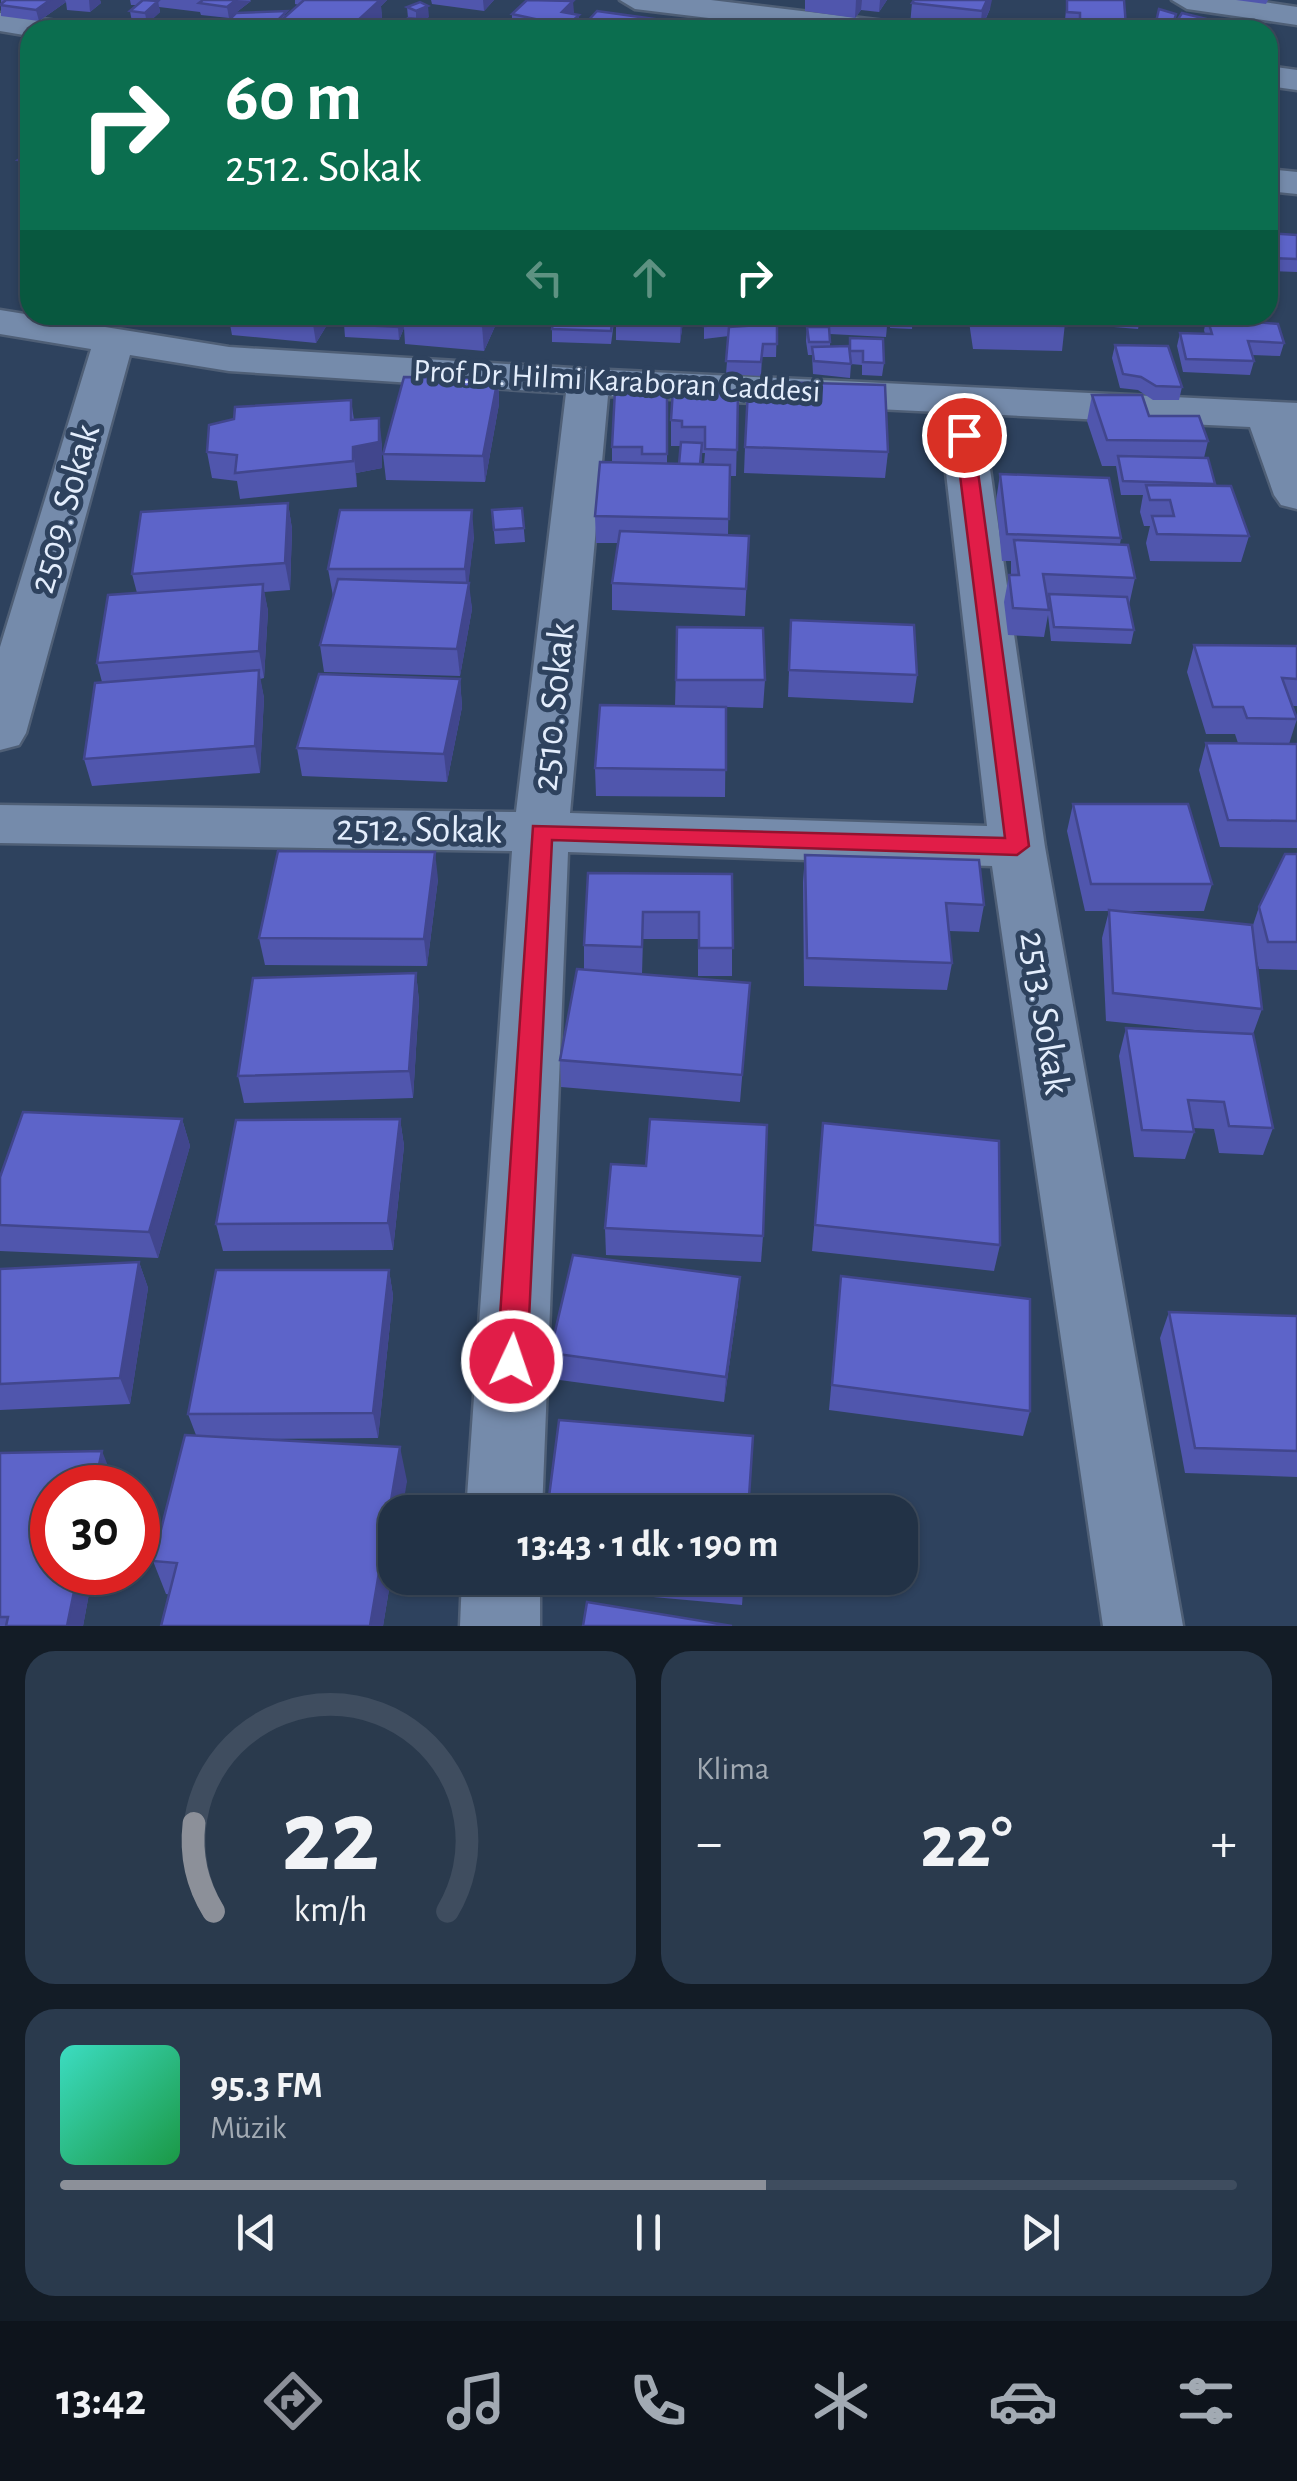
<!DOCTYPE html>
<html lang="tr">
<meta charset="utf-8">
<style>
body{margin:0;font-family:"Alegreya Sans",sans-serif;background:#2a3a4d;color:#f1f3f6;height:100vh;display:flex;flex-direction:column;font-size:38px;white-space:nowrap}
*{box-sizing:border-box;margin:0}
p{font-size:32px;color:#a2aab3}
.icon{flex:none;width:55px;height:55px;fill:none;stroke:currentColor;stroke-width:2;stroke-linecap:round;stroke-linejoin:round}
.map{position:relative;height:1626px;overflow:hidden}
.details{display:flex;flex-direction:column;gap:25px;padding:25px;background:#131c26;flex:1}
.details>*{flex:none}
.banner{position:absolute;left:20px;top:20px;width:1258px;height:305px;border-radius:30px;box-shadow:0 2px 8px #0004,0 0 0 2px #3f4d5f;background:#0b6e4f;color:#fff;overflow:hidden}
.speed{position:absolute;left:30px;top:1465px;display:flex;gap:20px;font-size:50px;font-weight:700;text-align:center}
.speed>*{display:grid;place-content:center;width:130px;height:130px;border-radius:50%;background:#223246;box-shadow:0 2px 8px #0004,0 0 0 2px #3f4d5f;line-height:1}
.speed .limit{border:15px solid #d22;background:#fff;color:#111}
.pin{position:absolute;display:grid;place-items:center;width:85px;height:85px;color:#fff;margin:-42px;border:5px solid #fff;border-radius:50%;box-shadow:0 2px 10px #0007}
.me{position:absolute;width:110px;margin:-55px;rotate:3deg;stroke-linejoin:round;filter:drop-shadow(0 0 8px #0008)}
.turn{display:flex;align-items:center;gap:35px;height:210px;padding:0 40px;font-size:45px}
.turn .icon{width:130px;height:130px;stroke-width:2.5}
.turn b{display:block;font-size:70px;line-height:85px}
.lanes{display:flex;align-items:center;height:95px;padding:0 40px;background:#0003;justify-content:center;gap:50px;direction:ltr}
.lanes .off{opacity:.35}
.big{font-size:75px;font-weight:700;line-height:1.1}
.details .tile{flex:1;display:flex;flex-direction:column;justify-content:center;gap:15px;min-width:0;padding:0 35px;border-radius:30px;background:#2a3a4d}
.details .dial{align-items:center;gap:0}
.dial svg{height:260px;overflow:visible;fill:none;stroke:#3f4d5f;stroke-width:7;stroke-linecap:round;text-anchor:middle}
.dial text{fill:#f1f3f6;stroke:none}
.song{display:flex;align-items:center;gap:30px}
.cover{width:120px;height:120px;border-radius:15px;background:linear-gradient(135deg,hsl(170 70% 55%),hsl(140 70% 35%))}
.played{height:10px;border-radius:5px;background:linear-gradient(90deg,#8c9099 60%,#3f4d5f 60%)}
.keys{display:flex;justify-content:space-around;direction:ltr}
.heat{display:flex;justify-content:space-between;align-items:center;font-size:55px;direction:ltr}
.details .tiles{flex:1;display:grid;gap:25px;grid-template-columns:1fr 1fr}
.tile:last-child{grid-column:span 2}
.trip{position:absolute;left:378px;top:1495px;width:540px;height:100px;border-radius:30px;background:#223246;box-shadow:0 2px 8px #0004,0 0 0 2px #3f4d5f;font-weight:700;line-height:100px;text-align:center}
.menu{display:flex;height:160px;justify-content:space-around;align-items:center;background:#0e141c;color:#a2aab3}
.menu .icon{width:70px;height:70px}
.menu .selected{color:#8c9099}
.menu b{font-size:45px;color:#f1f3f6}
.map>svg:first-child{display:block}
</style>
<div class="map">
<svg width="1297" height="1626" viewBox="0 0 1297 1626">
<rect width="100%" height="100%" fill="#2e425e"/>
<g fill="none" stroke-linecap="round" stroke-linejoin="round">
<defs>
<g id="minor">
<polygon points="620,0 711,0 885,21 901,30 808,30 635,9"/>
<polygon points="1172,0 1250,0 1297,7 1297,25 1187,9"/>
<polygon points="0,13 57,21 73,30 30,30 30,36 0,31"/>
<polygon points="1268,66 1297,70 1297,90 1268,86"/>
<polygon points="1268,169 1297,172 1297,194 1268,191"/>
<path d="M0,310L229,347L588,369L1297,403V509L1281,505L1274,495L1250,427L982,414L1045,847L1183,1626H1103L992,866L568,852L542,1512H466L512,851L0,843V805L516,812L566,393L229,371L130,355L26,733L19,745L0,750V647L91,349L0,334ZM608,396L939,412L987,826L570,813Z"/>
<polygon points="462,1578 540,1578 540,1626 460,1626"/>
</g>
</defs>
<use href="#minor" stroke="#4f5f76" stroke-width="5"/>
<use href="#minor" fill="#758bab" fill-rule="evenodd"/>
</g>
<g fill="#5056ad" fill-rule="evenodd">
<polygon points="1,0 100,0 101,3 90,12 67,10 66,2 39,21 1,16"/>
<polygon points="130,0 250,0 251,1 229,18 201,15 200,12 159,7 160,12 147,24 132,22 130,11 137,5 131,5"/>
<polygon points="295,0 387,0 381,6 382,21 373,30 227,30 226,23 287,15 299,5 295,4"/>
<polygon points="431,0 494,0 484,11 432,4"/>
<polygon points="805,0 887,0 879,12 861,10 855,18 805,11"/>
<polygon points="1067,0 1126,26 1125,30 1064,30"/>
<polygon points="1236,0 1268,0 1266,4"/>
<polygon points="912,3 990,9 981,30 953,30 910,25"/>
<polygon points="407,7 429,17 424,19 431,28 451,30 386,30 401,25 408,18"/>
<polygon points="1159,9 1174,26 1230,30 1155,30"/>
<polygon points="574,12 572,14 579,26 575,30 500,30 512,21 512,14"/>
<polygon points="30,63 30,93 26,93 21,70"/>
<polygon points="30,153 30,185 24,184 18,160"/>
<polygon points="1268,233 1297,235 1297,272 1268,271"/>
<polygon points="71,315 120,315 118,318"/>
<polygon points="158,315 333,315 316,343 232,335 229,319 224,326 159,320"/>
<polygon points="348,315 500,315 484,351 405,344 404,328 399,340 345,337 344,324"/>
<polygon points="615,315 611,344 552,342 552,329"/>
<polygon points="616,315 684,315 680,343 616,340"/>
<polygon points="743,315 742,326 777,324 776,357 762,357 761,376 726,374 729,336 704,339 704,326"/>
<polygon points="815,315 888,315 886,337 830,334 830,346 849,348 850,338 884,363 882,376 862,375 862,365 851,364 850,378 813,374 812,355 808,355 806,341 807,327 814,327"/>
<polygon points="889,315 913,315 912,329 890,328"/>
<polygon points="968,315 1141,315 1138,329 1065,323 1062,351 973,349"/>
<polygon points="1207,317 1284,343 1280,356 1252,355 1254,361 1250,375 1183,372 1177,346 1180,333 1205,334 1204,330"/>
<polygon points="1115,345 1182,387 1179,400 1153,400 1138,390 1120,388 1112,358"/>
<polygon points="498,378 499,404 485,482 386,480 383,454"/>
<path d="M667,390V464H679L681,446H671V420L738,391L736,476H729L728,535L749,536L745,616L612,610V583L618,543H596L595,516L612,462V447ZM702,453H705L704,464H701Z"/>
<polygon points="1092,395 1149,416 1208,441 1204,458 1215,484 1215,486 1249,536 1241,562 1150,561 1146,543 1150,526 1144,526 1140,512 1143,495 1121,495 1116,466 1102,466 1087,421"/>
<polygon points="351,400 354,420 382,444 382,468 356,473 357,487 240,499 237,481 212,478 207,452"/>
<polygon points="745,447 888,452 885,478 744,473"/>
<polygon points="1000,474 1121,538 1120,544 1135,578 1129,605 1134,630 1131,644 1051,641 1048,615 1044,637 1008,635 1004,602 1009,575 1011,575 1011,561 1002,561 996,501"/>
<polygon points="288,503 292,529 290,590 264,592 268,611 264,678 260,679 264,698 260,773 92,786 84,759 102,682 97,663 137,593 132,574"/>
<polygon points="522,508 525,542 495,544 492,510"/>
<polygon points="474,536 468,583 472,609 460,676 324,672 320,645 333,596 328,569"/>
<polygon points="791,620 917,675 913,703 788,697"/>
<polygon points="677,627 765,680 763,708 726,707 725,797 596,796 595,768 675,706"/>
<polygon points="1194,645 1297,646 1297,706 1292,706 1297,719 1289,744 1297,744 1297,848 1220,847 1199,770 1206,743 1238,743 1235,734 1206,734 1187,672"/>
<polygon points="460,679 462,707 447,782 302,776 297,748"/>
<polygon points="1073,804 1212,884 1204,911 1117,911 1252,928 1259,907 1297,854 1297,970 1259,969 1256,958 1262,1009 1253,1034 1273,1128 1263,1155 1219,1153 1214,1129 1193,1128 1194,1132 1185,1159 1134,1157 1119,1056 1126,1028 1224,1033 1106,1021 1102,938 1109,911 1085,911 1067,831"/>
<polygon points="805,855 984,905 979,932 949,931 952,963 947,990 804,986 803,882"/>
<polygon points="588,873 732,874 732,976 698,976 698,939 643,939 642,974 750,983 740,1102 561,1087 560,1060 584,970 584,945"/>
<polygon points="438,879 427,966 265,965 259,938"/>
<polygon points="416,973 419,1001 413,1098 244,1103 238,1076"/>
<polygon points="182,1119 190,1146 158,1258 0,1251 0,1177"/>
<polygon points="400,1119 404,1146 393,1250 223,1251 216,1224"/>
<polygon points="823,1123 1000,1245 994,1271 812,1251"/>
<polygon points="605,1228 763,1236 761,1262 606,1255"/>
<polygon points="139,1262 148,1288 130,1404 0,1410 0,1269"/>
<polygon points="389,1270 393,1296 378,1438 256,1439 407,1481 395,1512 395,1553 383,1626 166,1594 153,1561 196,1435 188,1414"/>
<polygon points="841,1276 1030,1411 1023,1436 829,1410"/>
<polygon points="740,1277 738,1303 724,1402 552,1379 550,1353"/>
<polygon points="1169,1312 1297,1316 1297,1477 1185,1473 1160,1338"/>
<polygon points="0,1453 112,1476 52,1572 93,1572 83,1626 0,1626"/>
<polygon points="541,1578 744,1578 742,1605 542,1587"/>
</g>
<g fill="#41468d">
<polygon points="50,0 65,0 66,2 39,21 36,10"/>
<polygon points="89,0 100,0 101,3 90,12"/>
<polygon points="236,0 251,1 229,18 227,7"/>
<polygon points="380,0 387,0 381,6 382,21 373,30 354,30 354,24"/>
<polygon points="483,0 494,0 484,11"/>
<polygon points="856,0 862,0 861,10 855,18"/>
<polygon points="880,0 887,0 879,12"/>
<polygon points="987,0 992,0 990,9 980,30 982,11"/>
<polygon points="158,1 160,12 147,24 145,13"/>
<polygon points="573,1 574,12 562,23 562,12"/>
<polygon points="428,6 429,17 416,22 416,11"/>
<polygon points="579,15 579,26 575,30 567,30 567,26"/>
<polygon points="654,19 654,30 645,30"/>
<polygon points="222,315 229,315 229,319 224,326"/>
<polygon points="314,315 333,315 316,343 312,318"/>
<polygon points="402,315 409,315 403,319 404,328 399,340 398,327"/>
<polygon points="487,315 500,315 484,351 482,326"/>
<polygon points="681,315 684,315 680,343"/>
<polygon points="498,378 499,404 485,482 483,456"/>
<polygon points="379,418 382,444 382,468 356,473 357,487 353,447"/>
<polygon points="288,503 292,529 290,590 285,563"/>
<polygon points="472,510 474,536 467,596 465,569"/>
<polygon points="469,583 472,609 460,676 457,649"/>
<polygon points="263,584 268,611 264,678 259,651"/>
<polygon points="259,670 264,698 260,773 255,746"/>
<polygon points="460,679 462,707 447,782 444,754"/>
<polygon points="435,852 438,879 427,966 424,939"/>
<polygon points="416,973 419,1001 413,1098 409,1071"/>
<polygon points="182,1119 190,1146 158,1258 149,1232"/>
<polygon points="400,1119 404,1146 393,1250 388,1223"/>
<polygon points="139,1262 148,1288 130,1404 120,1378"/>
<polygon points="389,1270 393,1296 378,1438 373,1413"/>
<polygon points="740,1277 738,1303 724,1402 726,1377"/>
<polygon points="400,1447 407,1481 402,1512 395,1512 395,1553 383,1626 370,1626"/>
<polygon points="102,1451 112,1476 110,1488 94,1488"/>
<polygon points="78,1572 93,1572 83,1626 67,1626"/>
</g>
<g fill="#5d64c9" stroke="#41468d" stroke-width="2.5">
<polygon points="6,0 50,0 36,10 0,5"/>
<polygon points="143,0 158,1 145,13 130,11"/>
<polygon points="203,0 236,0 227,7 199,3"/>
<polygon points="304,0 380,0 354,24 341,22 332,30 277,24"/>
<polygon points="527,0 573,1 562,12 579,15 567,26 512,14"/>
<polygon points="914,0 987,0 982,11 912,3"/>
<polygon points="1067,0 1124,0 1126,26 1080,24 1080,13 1067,12"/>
<polygon points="420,2 428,6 416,11 407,7"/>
<polygon points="1159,9 1176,14 1172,28 1155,26"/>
<polygon points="287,11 273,25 226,23 236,13"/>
<polygon points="597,11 654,19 645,30 625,30 585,24"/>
<polygon points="1182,13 1231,25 1228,30 1171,30"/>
<polygon points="408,18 430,20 423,27 407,25 412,28 409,30 386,29 395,24 401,25"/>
<polygon points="507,21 567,28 565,30 500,30"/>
<polygon points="761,22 805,24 801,30 765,30 757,28"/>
<polygon points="584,24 625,30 578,30"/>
<polygon points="427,27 451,30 424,30"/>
<polygon points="30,63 30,71 21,70"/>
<polygon points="30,153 30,163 18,160"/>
<polygon points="1268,233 1297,235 1297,259 1268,258"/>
<polygon points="284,315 314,315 312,318"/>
<polygon points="348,315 402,315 398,327 344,324"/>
<polygon points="405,315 487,315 482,326 403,319"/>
<polygon points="554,315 613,315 611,331 552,329"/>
<polygon points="616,315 681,315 680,318"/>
<polygon points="706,315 742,315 741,322 704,326"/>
<polygon points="815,315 888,315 887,324 814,320"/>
<polygon points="975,315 1063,315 1066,326 976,324"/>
<polygon points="1207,317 1278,324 1284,343 1248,341 1254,361 1186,359 1180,333 1212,334"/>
<polygon points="777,324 777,344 763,344 761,362 726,361 729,327"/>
<polygon points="807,327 829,327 830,342 809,342"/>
<polygon points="850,338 883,339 884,363 863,362 863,351 850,351"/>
<polygon points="1115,345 1168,346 1182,387 1156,386 1141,377 1123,374"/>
<polygon points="849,346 851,364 814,361 812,347"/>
<polygon points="404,377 498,378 483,456 383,454"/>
<polygon points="774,382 885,385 888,452 745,447 748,390 774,391"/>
<polygon points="673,389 738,391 737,450 705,449 705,427 682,427 682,421 671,420"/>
<polygon points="615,390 667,390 667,454 642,454 642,447 612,447"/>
<polygon points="1092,395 1142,395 1149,416 1199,416 1208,441 1107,440"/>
<polygon points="351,400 351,420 379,418 379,442 353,447 353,461 235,473 237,455 207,452 209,425 234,419 235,407"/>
<polygon points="681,442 702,443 700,464 679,464"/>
<polygon points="1118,456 1208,458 1215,484 1123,481"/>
<polygon points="600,462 730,465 729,519 595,516"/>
<polygon points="1000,474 1109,478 1121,538 1007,534"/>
<polygon points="1146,485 1231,486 1249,536 1157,534 1152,516 1174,516 1170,500 1150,500"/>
<polygon points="288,503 285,563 132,574 141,512"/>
<polygon points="522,508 524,528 494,530 492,510"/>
<polygon points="340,510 472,510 465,569 328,569"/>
<polygon points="620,531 749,536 746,589 612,583"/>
<polygon points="1014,540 1128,545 1135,578 1043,574 1049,610 1013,608 1009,575 1019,575"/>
<polygon points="338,579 469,583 457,649 320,645"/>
<polygon points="263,584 259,651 97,663 108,595"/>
<polygon points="1049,594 1127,597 1134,630 1054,627"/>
<polygon points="791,620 914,625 917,675 789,670"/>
<polygon points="677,627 763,628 765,680 676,680"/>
<polygon points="1194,645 1297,646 1297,679 1282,678 1297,719 1247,718 1243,707 1213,707"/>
<polygon points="259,670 255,746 84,759 95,683"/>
<polygon points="319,674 460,679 444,754 297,748"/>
<polygon points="600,705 726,707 726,770 595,768"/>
<polygon points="1206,743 1297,744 1297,821 1228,820"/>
<polygon points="1073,804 1188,804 1212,884 1091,884"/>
<polygon points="278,851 435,852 424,939 259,938"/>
<polygon points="1285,854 1297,854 1297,942 1268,942 1259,907"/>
<polygon points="805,855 979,860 984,905 946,903 952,963 807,958"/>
<polygon points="588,873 732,874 733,948 699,948 699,912 643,912 642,947 584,945"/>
<polygon points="1109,910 1252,925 1262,1009 1113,993"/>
<polygon points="577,969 750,983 742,1075 560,1060"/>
<polygon points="416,973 409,1071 238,1076 253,978"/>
<polygon points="1126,1028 1253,1034 1273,1128 1229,1126 1224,1102 1188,1100 1194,1132 1142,1130"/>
<polygon points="23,1112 182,1119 149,1232 0,1225 0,1177"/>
<polygon points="400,1119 388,1223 216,1224 236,1120"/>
<polygon points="650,1119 767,1125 763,1236 605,1228 611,1164 646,1166"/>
<polygon points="823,1123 999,1141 1000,1245 815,1225"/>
<polygon points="573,1255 740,1277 726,1377 550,1353"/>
<polygon points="139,1262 120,1378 0,1384 0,1269"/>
<polygon points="216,1270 389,1270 373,1413 188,1414"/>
<polygon points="841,1276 1030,1299 1030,1411 832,1385"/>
<polygon points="1169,1312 1297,1316 1297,1451 1195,1448"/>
<polygon points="559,1420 753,1436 748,1512 547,1512"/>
<polygon points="185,1435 400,1447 370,1626 161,1626 177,1563 153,1561"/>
<polygon points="102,1451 94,1488 52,1488 52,1572 78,1572 67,1626 6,1626 8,1617 0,1617 0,1453"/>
<polygon points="701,1578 744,1578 744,1581"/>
<polygon points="587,1602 732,1626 583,1626"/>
</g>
<polygon fill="#e11d48" stroke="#92132f" stroke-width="2.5" points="964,430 973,435 1029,846 1017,855 552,840 527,1361 522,1371 512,1375 502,1371 497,1361 533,826 1005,838 955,435"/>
<g text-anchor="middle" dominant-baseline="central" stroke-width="10" stroke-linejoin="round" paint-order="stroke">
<g font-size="32" fill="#e3edfc" stroke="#2e425e">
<text transform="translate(617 381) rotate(3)">Prof.Dr. Hilmi Karaboran Caddesi</text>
</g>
<g font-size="38" fill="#e3edfc" stroke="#2e425e">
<text transform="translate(65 509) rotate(-74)">2509. Sokak</text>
<text transform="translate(554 707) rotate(-84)">2510. Sokak</text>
<text transform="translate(419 830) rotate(1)">2512. Sokak</text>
<text transform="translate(1044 1013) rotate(81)">2513. Sokak</text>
</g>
</g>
</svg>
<div class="speed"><div class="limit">30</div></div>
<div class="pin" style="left:964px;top:435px;background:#d93025"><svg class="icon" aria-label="arrive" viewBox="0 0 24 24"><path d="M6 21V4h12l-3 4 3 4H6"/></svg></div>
<svg class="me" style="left:512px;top:1361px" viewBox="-20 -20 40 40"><circle r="17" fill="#e11d48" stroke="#fff" stroke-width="3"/><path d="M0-11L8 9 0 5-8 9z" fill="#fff"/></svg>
<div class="trip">13:43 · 1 dk · 190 m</div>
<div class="banner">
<div class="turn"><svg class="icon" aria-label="right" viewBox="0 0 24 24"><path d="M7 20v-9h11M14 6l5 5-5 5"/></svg><div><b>60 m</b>2512. Sokak</div></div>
<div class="lanes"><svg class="icon off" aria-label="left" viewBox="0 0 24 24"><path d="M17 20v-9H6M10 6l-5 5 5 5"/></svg><svg class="icon off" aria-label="ahead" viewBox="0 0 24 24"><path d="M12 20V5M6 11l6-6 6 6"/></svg><svg class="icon" aria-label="right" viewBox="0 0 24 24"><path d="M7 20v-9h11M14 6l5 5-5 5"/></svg></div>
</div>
</div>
<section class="details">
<div class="tiles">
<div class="tile dial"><svg viewBox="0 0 100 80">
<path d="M14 69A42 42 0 1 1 86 69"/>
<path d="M14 69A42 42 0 0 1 8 42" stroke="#8c9099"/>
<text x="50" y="56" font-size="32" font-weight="700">22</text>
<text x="50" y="72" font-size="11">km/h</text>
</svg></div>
<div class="tile"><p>Klima</p>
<div class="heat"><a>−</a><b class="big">22°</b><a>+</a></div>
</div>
<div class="tile">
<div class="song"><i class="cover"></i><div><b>95.3 FM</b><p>Müzik</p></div></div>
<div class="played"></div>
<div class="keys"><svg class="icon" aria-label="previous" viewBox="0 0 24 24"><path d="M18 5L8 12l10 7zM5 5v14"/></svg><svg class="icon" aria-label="pause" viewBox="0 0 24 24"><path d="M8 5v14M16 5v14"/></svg><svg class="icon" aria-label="next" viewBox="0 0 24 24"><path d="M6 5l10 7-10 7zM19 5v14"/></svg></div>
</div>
</div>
</section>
<nav class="menu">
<b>13:42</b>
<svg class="icon selected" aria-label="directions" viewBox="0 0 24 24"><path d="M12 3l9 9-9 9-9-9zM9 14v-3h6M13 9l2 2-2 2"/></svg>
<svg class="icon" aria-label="music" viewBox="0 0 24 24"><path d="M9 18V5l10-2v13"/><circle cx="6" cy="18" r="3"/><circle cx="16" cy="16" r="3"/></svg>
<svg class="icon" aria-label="phone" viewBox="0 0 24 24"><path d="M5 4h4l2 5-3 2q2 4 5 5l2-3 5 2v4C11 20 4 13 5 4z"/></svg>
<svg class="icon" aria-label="climate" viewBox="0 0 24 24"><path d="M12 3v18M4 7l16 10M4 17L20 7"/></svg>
<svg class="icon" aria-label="car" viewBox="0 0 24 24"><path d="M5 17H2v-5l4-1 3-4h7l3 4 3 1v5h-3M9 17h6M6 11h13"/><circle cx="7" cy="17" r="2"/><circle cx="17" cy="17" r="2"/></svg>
<svg class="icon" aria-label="filters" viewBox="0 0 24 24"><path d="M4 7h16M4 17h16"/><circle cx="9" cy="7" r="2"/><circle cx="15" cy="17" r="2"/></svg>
</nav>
